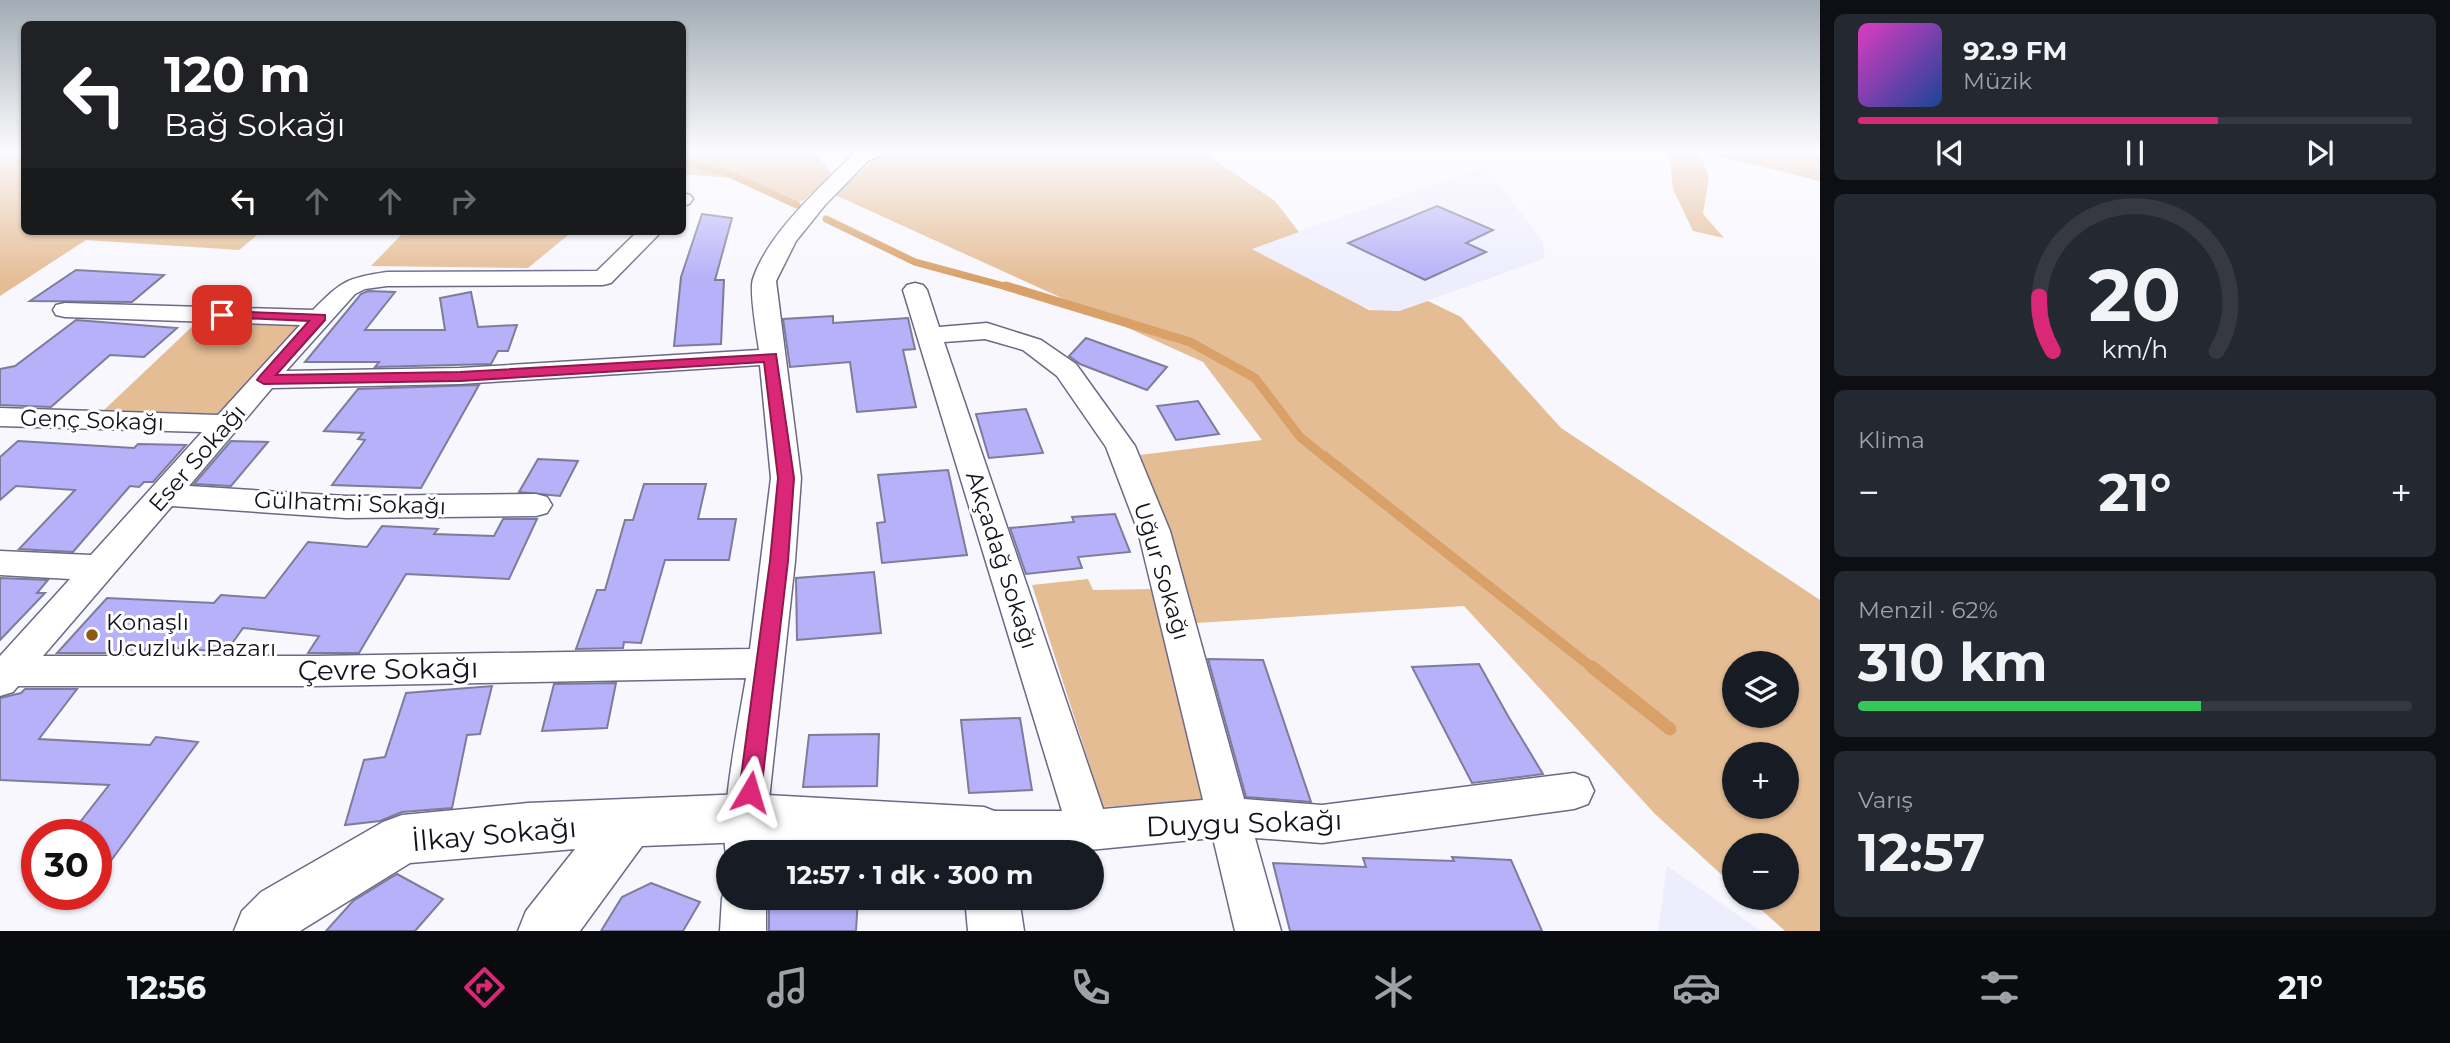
<!DOCTYPE html>
<html lang="tr">
<meta charset="utf-8">
<style>
body{margin:0;font-family:Montserrat,sans-serif;background:#242831;color:#f1f3f6;height:100vh;display:flex;flex-direction:column;font-size:26px;white-space:nowrap}
*{box-sizing:border-box;margin:0}
p{font-size:23px;color:#9ea1a6}
.icon{flex:none;width:38px;height:38px;fill:none;stroke:currentColor;stroke-width:2;stroke-linecap:round;stroke-linejoin:round}
.map{position:relative;flex:1;overflow:hidden}
.side{display:flex;flex-direction:column;gap:14px;padding:14px;background:#0d0f14;width:630px}
.side>*{flex:none}
.guide{position:absolute;left:21px;top:21px;width:665px;height:214px;border-radius:10px;box-shadow:0 2px 5px #0004;background:#202124;color:#fff;overflow:hidden}
.controls{position:absolute;left:1722px;top:651px;display:grid;gap:14px}
.controls a{display:grid;place-items:center;width:77px;height:77px;border-radius:50%;background:#171b24;box-shadow:0 2px 5px #0004;font-size:35px}
.speed{position:absolute;left:21px;top:819px;display:flex;gap:14px;font-size:35px;font-weight:700;text-align:center}
.speed>*{display:grid;place-content:center;width:91px;height:91px;border-radius:50%;background:#171b24;box-shadow:0 2px 5px #0004;line-height:1}
.speed .limit{border:10px solid #d22;background:#fff;color:#111}
.pin{position:absolute;display:grid;place-items:center;width:60px;height:60px;color:#fff;margin:-30px;border-radius:14px;box-shadow:0 4px 10px #0006}
.me{position:absolute;width:77px;margin:-38px;rotate:7deg;stroke-linejoin:round;filter:drop-shadow(0 0 5px #0008)}
.turn{display:flex;align-items:center;gap:24px;height:147px;padding:0 28px;font-size:32px}
.turn .icon{width:91px;height:91px;stroke-width:2.5}
.turn b{display:block;font-size:49px;line-height:60px}
.lanes{display:flex;align-items:center;height:66px;padding:0 28px;background:#0003;justify-content:center;gap:35px;direction:ltr}
.lanes .off{opacity:.35}
.big{font-size:52px;font-weight:700;line-height:1.1}
.side .tile{flex:1;display:flex;flex-direction:column;justify-content:center;gap:10px;min-width:0;padding:0 24px;border-radius:10px;background:#242831}
.side .dial{align-items:center;gap:0}
.dial svg{height:182px;overflow:visible;fill:none;stroke:#363941;stroke-width:7;stroke-linecap:round;text-anchor:middle}
.dial text{fill:#f1f3f6;stroke:none}
.song{display:flex;align-items:center;gap:21px}
.cover{width:84px;height:84px;border-radius:10px;background:linear-gradient(135deg,hsl(310 70% 55%),hsl(220 70% 35%))}
.played{height:7px;border-radius:4px;background:linear-gradient(90deg,#db2777 65%,#363941 65%)}
.keys{display:flex;justify-content:space-around;direction:ltr}
.heat{display:flex;justify-content:space-between;align-items:center;font-size:38px;direction:ltr}
.charge{height:10px;border-radius:5px;background:linear-gradient(90deg,#34c759 62%,#363941 0)}
.trip{position:absolute;left:716px;top:840px;width:388px;height:70px;border-radius:35px;background:#171b24;box-shadow:0 2px 5px #0004;font-weight:700;line-height:70px;text-align:center}
.tab-bar{display:flex;height:112px;justify-content:space-around;align-items:center;background:#090b0e;color:#9ea1a6}
.tab-bar .icon{width:49px;height:49px}
.tab-bar .active{color:#db2777}
.tab-bar b{font-size:32px;color:#f1f3f6}
main{display:flex;flex:1;min-height:0}
.map>svg:first-child{display:block}
</style>
<main>
<div class="map">
<svg width="1820" height="931" viewBox="0 0 1820 931">
<rect width="100%" height="100%" fill="#f8f7fe"/>
<g fill="#eeedfe">
<polygon points="1486,167 1542,241 1545,258 1399,311 1382,312 1356,304 1251,248"/>
<polygon points="1667,866 1761,931 1658,931"/>
</g>
<g fill="#e5bd95" fill-rule="evenodd">
<polygon points="0,150 24,150 24,231 262,231 239,250 86,240 0,296"/>
<polygon points="682,150 812,150 833,175 804,200 789,205 731,178 683,174"/>
<path d="M912,150H1200L1275,201L1299,232L1252,249L1369,310L1399,311L1428,301L1461,317L1561,428L1820,600V931H1785L1748,898H1787V845H1734V886L1655,814L1464,606L1197,623L1163,542L1123,457L1262,440L1203,362L835,195L874,160ZM1734,663H1787V716H1734ZM1734,754H1787V807H1734Z"/>
<polygon points="1669,150 1803,150 1820,155 1820,181 1699,151 1709,177 1703,214 1724,238 1693,231 1673,189"/>
<polygon points="405,231 573,231 528,268 371,266"/>
<polygon points="198,321 302,324 220,414 104,410"/>
<polygon points="1088,579 1093,590 1157,589 1209,800 1103,807 1032,585"/>
</g>
<g fill="none" stroke-linecap="round" stroke-linejoin="round">
<g stroke="#d9a067" stroke-width="7">
<polyline points="682,161 727,173 797,205"/>
<polyline points="826,219 915,262 1011,288"/>
</g>
<polyline stroke="#d9a067" stroke-width="9" points="1006,286 1190,342 1255,378 1300,437 1326,458"/>
<polyline stroke="#d9a067" stroke-width="10" points="1324,456 1594,669"/>
<polyline stroke="#d9a067" stroke-width="13" points="1592,667 1670,729"/>
</g>
<g fill="#b6b1f8" stroke="#7e7c9a" stroke-width="2">
<polygon points="1437,206 1493,230 1466,243 1486,252 1425,280 1348,243"/>
<polygon points="702,214 732,218 715,280 724,280 721,344 674,346 681,277"/>
<polygon points="76,270 164,275 132,302 30,301"/>
<polygon points="368,291 395,292 365,330 445,330 440,298 471,292 478,327 517,325 508,351 498,351 491,364 375,367 379,362 305,362 361,294"/>
<polygon points="833,316 833,323 908,318 915,349 903,350 916,407 857,412 850,362 790,367 783,319"/>
<polygon points="76,320 177,328 144,357 110,355 51,407 0,405 0,369 15,366"/>
<polygon points="1086,338 1119,350 1167,367 1147,390 1080,364 1069,356"/>
<polygon points="479,385 421,488 332,485 365,440 358,439 363,433 324,431 358,389"/>
<polygon points="1198,401 1219,434 1176,440 1157,406"/>
<polygon points="1026,409 1043,453 989,458 976,414"/>
<polygon points="18,441 134,448 138,444 186,445 153,482 144,482 139,487 130,486 73,552 19,549 75,490 16,486 0,500 0,457"/>
<polygon points="231,441 268,442 231,486 194,484"/>
<polygon points="538,459 578,461 560,496 519,492"/>
<polygon points="948,470 967,555 882,563 877,523 885,522 878,475"/>
<polygon points="644,484 706,484 698,519 736,519 729,560 665,560 641,643 624,642 623,648 576,649 597,590 605,590 625,520 633,520"/>
<polygon points="1115,514 1130,552 1078,557 1082,568 1026,574 1010,528 1074,522 1072,517"/>
<polygon points="503,519 537,519 509,579 406,574 359,653 308,653 319,636 243,628 226,652 148,646 142,653 57,653 107,598 214,603 221,595 265,598 308,542 367,547 382,526 438,529 434,534 494,536"/>
<polygon points="874,572 881,633 797,640 796,578"/>
<polygon points="0,578 48,580 37,593 45,593 0,640"/>
<polygon points="1208,659 1263,660 1311,802 1246,797"/>
<polygon points="1479,664 1508,716 1543,774 1472,783 1412,667"/>
<polygon points="616,683 607,728 542,731 554,684"/>
<polygon points="492,686 480,734 467,735 452,808 402,812 380,821 345,825 364,760 385,757 406,693"/>
<polygon points="25,689 77,689 39,739 150,745 156,737 198,742 96,881 96,835 70,835 109,785 0,780 0,698 21,693"/>
<polygon points="1020,718 1032,790 969,793 961,720"/>
<polygon points="879,734 877,786 803,787 809,735"/>
<polygon points="1452,857 1511,860 1542,931 1290,931 1273,863 1366,867 1363,858 1454,861"/>
<polygon points="397,874 443,899 415,931 326,931 353,901"/>
<polygon points="651,883 700,902 683,931 601,931 622,897"/>
<polygon points="769,898 858,898 856,931 769,931"/>
</g>
<g fill="none" stroke-linecap="round" stroke-linejoin="round">
<defs>
<g id="minor">
<path d="M861,150H890L887,154L869,160L825,205L796,241L776,281L801,478L795,561L767,818L766,852H728V862C716,834 740,715 746,678L315,686H18L13,692L0,696V656L70,579L0,575V551L91,555L202,432L0,426V408L218,415L300,325L65,317L56,315L53,310L56,305L65,303L313,310C342,281 346,278 387,272L597,271L638,231H662L611,283L603,285L387,286L365,289L355,294L286,371L460,368L759,350C757,335 749,291 753,279C768,233 822,186 855,152ZM760,365L771,478L750,649L315,656H43L172,506L346,518L536,516L547,513L552,505L547,497L536,494L346,496L189,486L272,388L460,384Z"/>
<polygon points="682,193 690,195 693,199 689,204 682,206"/>
<path d="M915,283L923,285L927,290L939,327L987,323L1041,340L1076,364L1135,446L1170,531L1244,799L1322,805L1574,773L1588,778L1594,791L1588,804L1574,809L1322,843L1255,838L1281,931H1235L1213,838L1089,850L984,851L969,845L963,831L969,817L984,811H1062L903,290L907,285ZM985,339L1023,350L1057,376L1106,447L1138,531L1203,800L1103,809L944,342Z"/>
<polygon points="728,883 728,898 766,898 766,931 720,931 722,898"/>
</g>
<g id="tertiary">
<polygon points="746,794 984,807 1002,814 1010,831 1013,852 933,852 746,842 642,846 580,931 518,931 526,911 575,849 410,863 300,931 234,931 242,911 261,892 383,822 402,815 528,803"/>
<polygon points="965,898 1019,898 1024,931 968,931"/>
</g>
</defs>
<use href="#minor" stroke="#6b6986" stroke-width="3"/>
<use href="#tertiary" stroke="#6b6986" stroke-width="3"/>
<use href="#minor" fill="#fff" fill-rule="evenodd"/>
<use href="#tertiary" fill="#fff" fill-rule="evenodd"/>
</g>
<linearGradient id="sky" x2="0" y2="1"><stop stop-color="#a2acb4"/><stop offset="0.54" stop-color="#fcfbff"/><stop offset="1" stop-color="#fcfbff" stop-opacity="0"/></linearGradient>
<rect width="1820" height="280" fill="url(#sky)"/>
<polygon fill="#db2777" stroke="#8e194d" stroke-width="2" points="222,311 325,315 325,320 276,375 460,372 776,354 794,478 788,561 761,792 757,799 750,802 742,799 739,792 770,561 778,478 764,362 460,381 264,384 257,380 259,377 309,321 217,317 217,312"/>
<circle fill="#915912" stroke="#fff" stroke-width="2.5" cx="92" cy="635" r="7"/>
<g text-anchor="middle" dominant-baseline="central" stroke-width="6" stroke-linejoin="round" paint-order="stroke">
<g font-size="23" fill="#13121e" stroke="#fff">
<text transform="translate(92 420) rotate(2)">Genç Sokağı</text>
<text transform="translate(197 458) rotate(-49)">Eser Sokağı</text>
<text transform="translate(350 503) rotate(2)">Gülhatmi Sokağı</text>
<text transform="translate(1002 560) rotate(72)">Akçadağ Sokağı</text>
<text transform="translate(1162 571) rotate(73)">Uğur Sokağı</text>
</g>
<g font-size="23" fill="#13121e" stroke="#fff" text-anchor="start">
<text x="106" y="622">Konaşlı<tspan x="106" dy="26">Ucuzluk Pazarı</tspan></text>
</g>
<g font-size="28" fill="#13121e" stroke="#fff">
<text transform="translate(388 669) rotate(-1)">Çevre Sokağı</text>
<text transform="translate(1244 823) rotate(-2)">Duygu Sokağı</text>
<text transform="translate(494 834) rotate(-5)">İlkay Sokağı</text>
</g>
</g>
</svg>
<div class="controls">
<a><svg class="icon" aria-label="layers" viewBox="0 0 24 24"><path d="M12 4l9 5-9 5-9-5zM3 14l9 5 9-5"/></svg></a>
<a>+</a>
<a>−</a>
</div>
<div class="speed"><div class="limit">30</div></div>
<div class="pin" style="left:222px;top:315px;background:#d93025"><svg class="icon" aria-label="arrive" viewBox="0 0 24 24"><path d="M6 21V4h12l-3 4 3 4H6"/></svg></div>
<svg class="me" style="left:750px;top:792px" viewBox="-20 -20 40 40"><path d="M0-17L14 15 0 8-14 15z" fill="#db2777" stroke="#fff" stroke-width="4"/></svg>
<div class="trip">12:57 · 1 dk · 300 m</div>
<div class="guide">
<div class="turn"><svg class="icon" aria-label="left" viewBox="0 0 24 24"><path d="M17 20v-9H6M10 6l-5 5 5 5"/></svg><div><b>120 m</b>Bağ Sokağı</div></div>
<div class="lanes"><svg class="icon" aria-label="left" viewBox="0 0 24 24"><path d="M17 20v-9H6M10 6l-5 5 5 5"/></svg><svg class="icon off" aria-label="ahead" viewBox="0 0 24 24"><path d="M12 20V5M6 11l6-6 6 6"/></svg><svg class="icon off" aria-label="ahead" viewBox="0 0 24 24"><path d="M12 20V5M6 11l6-6 6 6"/></svg><svg class="icon off" aria-label="right" viewBox="0 0 24 24"><path d="M7 20v-9h11M14 6l5 5-5 5"/></svg></div>
</div>
</div>
<section class="side">
<div class="tile">
<div class="song"><i class="cover"></i><div><b>92.9 FM</b><p>Müzik</p></div></div>
<div class="played"></div>
<div class="keys"><svg class="icon" aria-label="previous" viewBox="0 0 24 24"><path d="M18 5L8 12l10 7zM5 5v14"/></svg><svg class="icon" aria-label="pause" viewBox="0 0 24 24"><path d="M8 5v14M16 5v14"/></svg><svg class="icon" aria-label="next" viewBox="0 0 24 24"><path d="M6 5l10 7-10 7zM19 5v14"/></svg></div>
</div>
<div class="tile dial"><svg viewBox="0 0 100 80">
<path d="M14 69A42 42 0 1 1 86 69"/>
<path d="M14 69A42 42 0 0 1 8 45" stroke="#db2777"/>
<text x="50" y="56" font-size="32" font-weight="700">20</text>
<text x="50" y="72" font-size="11">km/h</text>
</svg></div>
<div class="tile"><p>Klima</p>
<div class="heat"><a>−</a><b class="big">21°</b><a>+</a></div>
</div>
<div class="tile"><p>Menzil · 62%</p><b class="big">310 km</b><div class="charge"></div></div>
<div class="tile"><p>Varış</p><b class="big">12:57</b></div>
</section>
</main>
<nav class="tab-bar">
<b>12:56</b>
<svg class="icon active" aria-label="directions" viewBox="0 0 24 24"><path d="M12 3l9 9-9 9-9-9zM9 14v-3h6M13 9l2 2-2 2"/></svg>
<svg class="icon" aria-label="music" viewBox="0 0 24 24"><path d="M9 18V5l10-2v13"/><circle cx="6" cy="18" r="3"/><circle cx="16" cy="16" r="3"/></svg>
<svg class="icon" aria-label="phone" viewBox="0 0 24 24"><path d="M5 4h4l2 5-3 2q2 4 5 5l2-3 5 2v4C11 20 4 13 5 4z"/></svg>
<svg class="icon" aria-label="climate" viewBox="0 0 24 24"><path d="M12 3v18M4 7l16 10M4 17L20 7"/></svg>
<svg class="icon" aria-label="car" viewBox="0 0 24 24"><path d="M5 17H2v-5l4-1 3-4h7l3 4 3 1v5h-3M9 17h6M6 11h13"/><circle cx="7" cy="17" r="2"/><circle cx="17" cy="17" r="2"/></svg>
<svg class="icon" aria-label="filters" viewBox="0 0 24 24"><path d="M4 7h16M4 17h16"/><circle cx="9" cy="7" r="2"/><circle cx="15" cy="17" r="2"/></svg>
<b>21°</b>
</nav>
